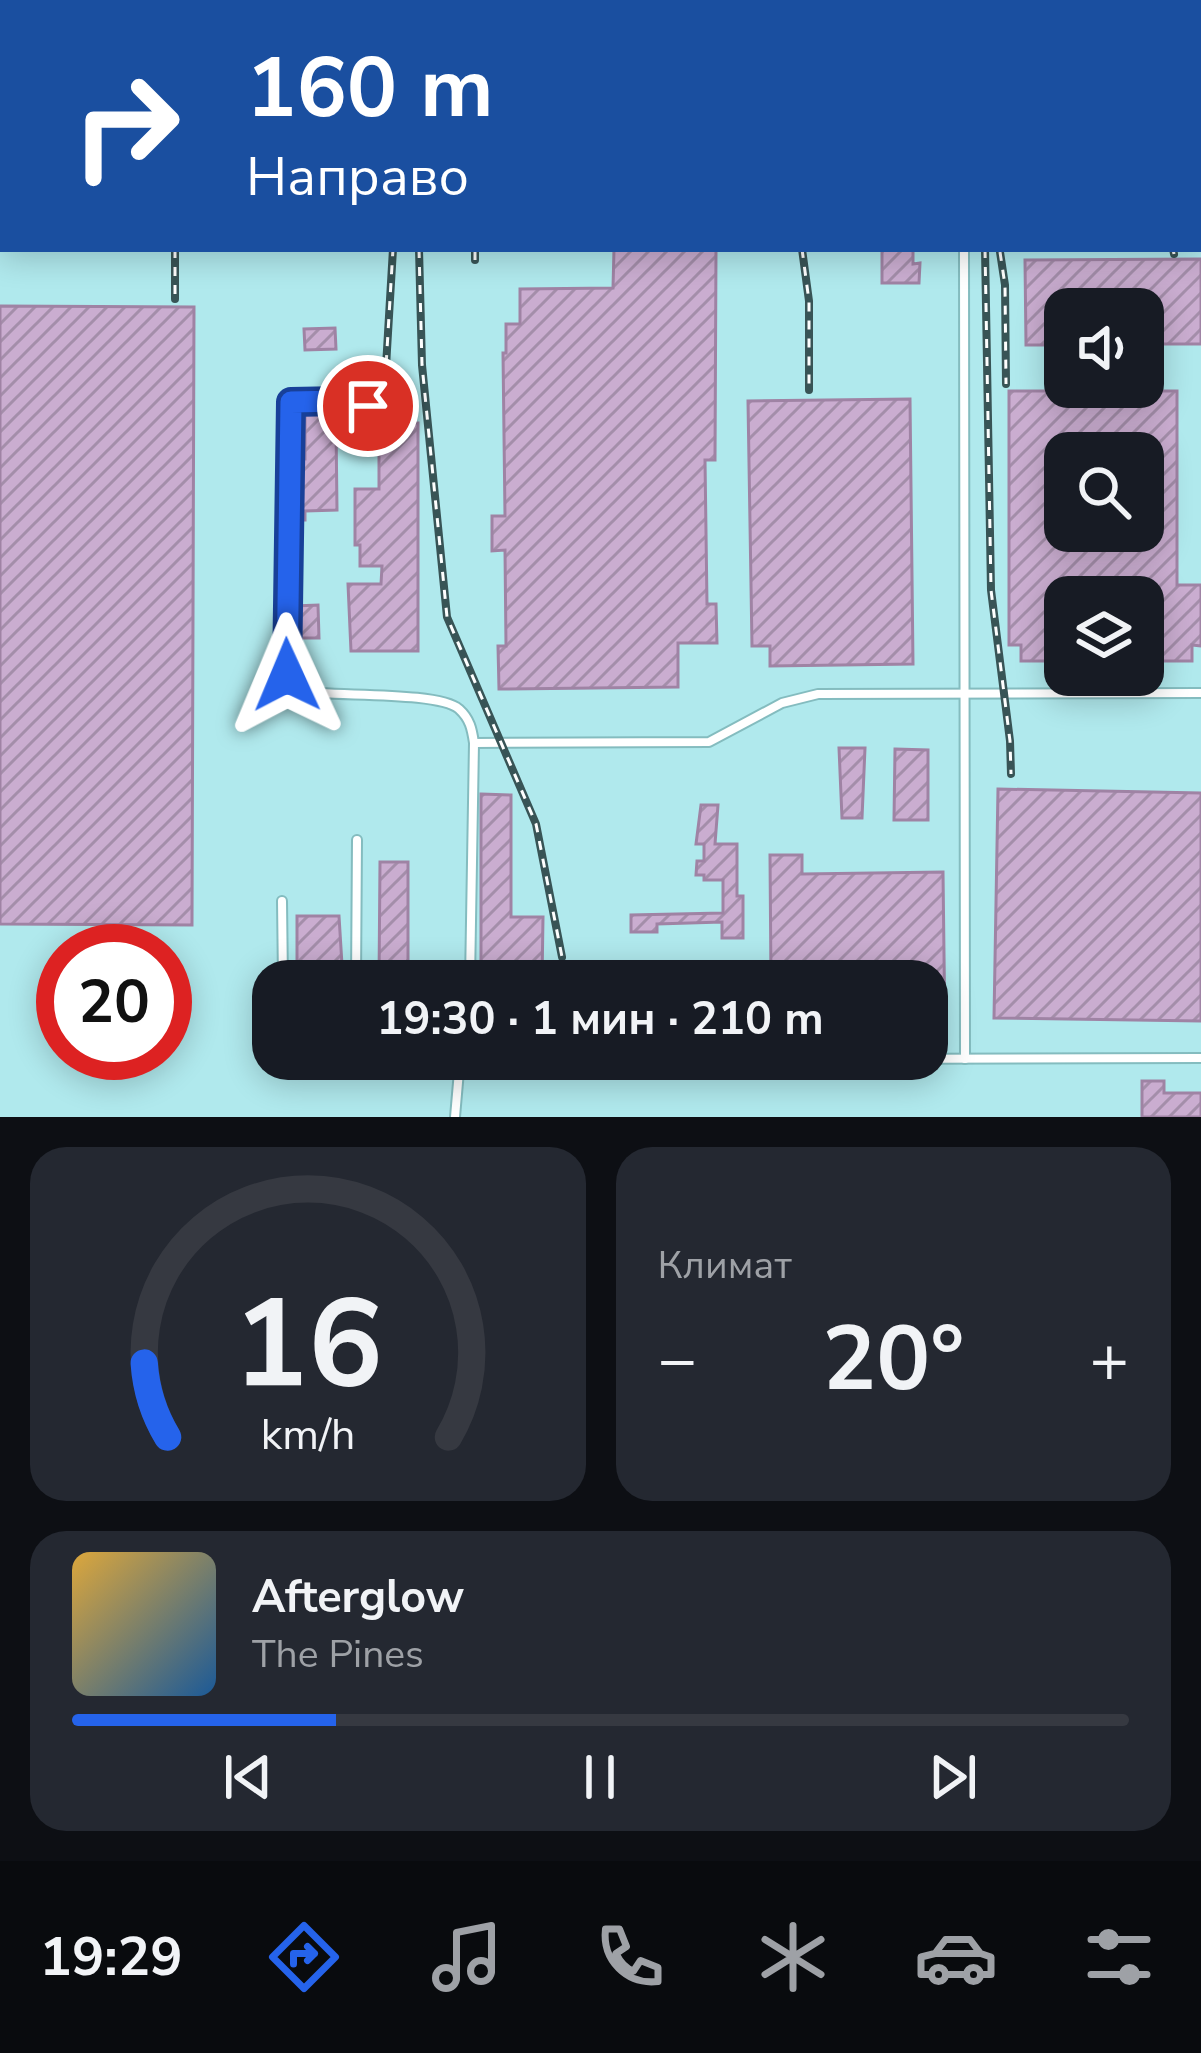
<!DOCTYPE html>
<html lang="ru">
<meta charset="utf-8">
<style>
body{margin:0;font-family:"Nunito Sans",sans-serif;background:#242831;color:#f1f3f6;height:100vh;display:flex;flex-direction:column;font-size:45px;white-space:nowrap}
*{box-sizing:border-box;margin:0}
p{font-size:39px;color:#9ea1a6}
.icon{flex:none;width:66px;height:66px;fill:none;stroke:currentColor;stroke-width:2;stroke-linecap:round;stroke-linejoin:round}
.map{position:relative;height:1117px;overflow:hidden}
.sheet{display:flex;flex-direction:column;gap:30px;padding:30px;background:#0d0f14;flex:1}
.sheet>*{flex:none}
.guide{position:absolute;left:0px;top:0px;width:1203px;height:252px;box-shadow:0 6px 30px #0003;background:#1a4fa0;color:#fff;overflow:hidden}
.tools{position:absolute;left:1044px;top:288px;display:grid;gap:24px}
.tools a{display:grid;place-items:center;width:120px;height:120px;border-radius:24px;background:#171b24;box-shadow:0 6px 30px #0003;font-size:60px}
.speed{position:absolute;left:36px;top:924px;display:flex;gap:24px;font-size:60px;font-weight:700;text-align:center}
.speed>*{display:grid;place-content:center;width:156px;height:156px;border-radius:50%;background:#171b24;box-shadow:0 6px 30px #0003;line-height:1}
.speed .limit{border:18px solid #d22;background:#fff;color:#111}
.pin{position:absolute;display:grid;place-items:center;width:102px;height:102px;color:#fff;margin:-51px;border:6px solid #fff;border-radius:50%;box-shadow:0 3px 12px #0007}
.me{position:absolute;width:132px;margin:-66px;rotate:359deg;stroke-linejoin:round;filter:drop-shadow(0 0 9px #0008)}
.turn{display:flex;align-items:center;gap:42px;height:252px;padding:0 48px;font-size:54px}
.turn .icon{width:156px;height:156px;stroke-width:2.5}
.turn b{display:block;font-size:84px;line-height:102px}
.big{font-size:90px;font-weight:700;line-height:1.1}
.sheet .tile{flex:1;display:flex;flex-direction:column;justify-content:center;gap:18px;min-width:0;padding:0 42px;border-radius:36px;background:#242831}
.sheet .dial{align-items:center;gap:0}
.dial svg{height:312px;overflow:visible;fill:none;stroke:#363941;stroke-width:7;stroke-linecap:round;text-anchor:middle}
.dial text{fill:#f1f3f6;stroke:none}
.song{display:flex;align-items:center;gap:36px}
.cover{width:144px;height:144px;border-radius:18px;background:linear-gradient(135deg,hsl(40 70% 55%),hsl(210 70% 35%))}
.played{height:12px;border-radius:6px;background:linear-gradient(90deg,#2563eb 25%,#363941 25%)}
.keys{display:flex;justify-content:space-around;direction:ltr}
.heat{display:flex;justify-content:space-between;align-items:center;font-size:66px;direction:ltr}
.sheet .tiles{flex:1;display:grid;gap:30px;grid-template-columns:1fr 1fr}
.tile:last-child{grid-column:span 2}
.trip{position:absolute;left:252px;top:960px;width:696px;height:120px;border-radius:36px;background:#171b24;box-shadow:0 6px 30px #0003;font-weight:700;line-height:120px;text-align:center}
.tab-bar{display:flex;height:192px;justify-content:space-around;align-items:center;background:#090b0e;color:#9ea1a6}
.tab-bar .icon{width:84px;height:84px}
.tab-bar .selected{color:#2563eb}
.tab-bar b{font-size:54px;color:#f1f3f6}
.map>svg:first-child{display:block}
</style>
<div class="map">
<svg width="1201" height="1117" viewBox="0 0 1201 1117">
<defs>
<pattern id="building-hatch" width="6" height="6" patternUnits="userSpaceOnUse" patternTransform="scale(3)"><rect width="6" height="6" fill="#caadd0"/><path d="M-1 1l2-2M0 6l6-6M5 7l2-2" fill="none" stroke="#a48eaa"/></pattern>
</defs>
<rect width="100%" height="100%" fill="#b0e9ed"/>
<g fill="url(#building-hatch)" stroke="#9f83a4" stroke-width="3" fill-rule="evenodd">
<polygon points="614,249 716,249 715,460 705,460 707,604 716,604 717,643 678,643 678,687 499,689 498,646 506,646 505,550 492,551 492,516 505,516 503,353 506,353 506,324 520,324 520,289 613,288"/>
<polygon points="882,249 913,249 913,264 920,263 919,283 882,283"/>
<polygon points="1201,259 1201,344 1143,344 1143,309 1065,309 1065,345 1026,345 1025,260"/>
<polygon points="0,306 194,307 192,925 0,924"/>
<polygon points="335,328 336,349 305,350 304,329"/>
<path d="M1009,391H1177V585H1201V646L1192,645V661H1143V597H1065V661H1021V645H1009ZM1065,453H1143V531H1065Z"/>
<polygon points="910,399 913,664 770,666 770,646 752,646 748,401"/>
<polygon points="305,413 356,413 356,426 336,426 337,510 305,511 305,520 296,520 298,459 305,459"/>
<polygon points="363,423 418,423 418,651 351,651 348,584 381,584 382,566 360,566 360,545 355,545 355,489 379,489 379,446 363,446"/>
<polygon points="318,605 319,638 295,638 294,606"/>
<polygon points="839,748 865,748 862,818 842,818"/>
<polygon points="895,749 928,750 928,820 894,820"/>
<polygon points="998,789 1201,793 1201,1021 994,1018"/>
<polygon points="481,794 511,795 511,917 543,917 542,981 481,981"/>
<polygon points="701,805 718,805 715,844 737,844 737,896 743,896 743,938 722,938 722,922 657,924 657,932 631,932 631,915 723,913 723,880 704,880 704,875 696,875 697,861 704,861 704,844 696,844"/>
<polygon points="770,855 802,855 802,874 943,872 945,1036 927,1036 927,981 771,981"/>
<polygon points="380,862 408,862 408,981 379,981"/>
<polygon points="297,916 339,916 343,981 297,981"/>
<polygon points="1142,1081 1164,1081 1164,1093 1201,1093 1201,1117 1142,1117"/>
</g>
<g fill="none" stroke-linecap="round" stroke-linejoin="round">
<defs>
<g id="service">
<polyline points="964,249 965,1059"/>
<path d="M395,410L342,401L291,402L285,658L287,675L299,691C334,697 438,691 459,709C470,719 472,729 474,743L470,981"/>
<polyline points="474,743 709,742 782,703 818,694 1201,693"/>
<polyline points="282,901 283,981"/>
<polyline points="356,981 357,840"/>
<polyline points="338,1059 355,1061"/>
<polyline points="355,1059 459,1073"/>
<polyline points="462,1060 1201,1058"/>
<polyline points="455,1117 459,1071"/>
</g>
</defs>
<use href="#service" stroke="#84bcbf" stroke-width="12"/>
<use href="#service" stroke="#fff" stroke-width="8"/>
<defs>
<g id="rail">
<polyline points="54,0 55,3"/>
<polyline points="115,0 115,3"/>
<polyline points="172,0 172,3"/>
<polyline points="385,0 386,3"/>
<polyline points="415,0 415,3"/>
<polyline points="468,0 469,3"/>
<polyline points="731,0 732,3"/>
<polyline points="892,0 894,3"/>
<polyline points="1124,0 1126,3"/>
<polyline points="1172,0 1174,3"/>
<polyline points="22,3 22,0"/>
<polyline points="1200,56 1201,59"/>
<polyline points="175,249 175,299"/>
<polyline points="419,249 422,365 447,617 536,824 562,957"/>
<polyline points="802,249 809,301 809,390"/>
<polyline points="985,249 991,590 1010,741 1011,774"/>
<polyline points="1173,249 1174,254"/>
<polyline points="1000,252 1005,285 1006,384"/>
<polyline points="475,260 475,249"/>
<polyline points="384,400 393,249"/>
</g>
</defs>
<use href="#rail" stroke="#385456" stroke-width="8"/>
<use href="#rail" stroke="#fefefe" stroke-width="3" stroke-dasharray="9" stroke-linecap="butt"/>
</g>
<g fill="none" stroke-linecap="round" stroke-linejoin="round">
<defs>
<polyline id="route" points="287,675 291,402 342,401 368,406"/>
</defs>
<use href="#route" stroke="#184099" stroke-width="30"/>
<use href="#route" stroke="#2563eb" stroke-width="21"/>
</g>
</svg>
<div class="tools">
<a><svg class="icon" aria-label="sound" viewBox="0 0 24 24"><path d="M4 9h4l5-4v14l-5-4H4zM17 9q2 3 0 6"/></svg></a>
<a><svg class="icon" aria-label="search" viewBox="0 0 24 24"><circle cx="10" cy="10" r="6"/><path d="M15 15l6 6"/></svg></a>
<a><svg class="icon" aria-label="layers" viewBox="0 0 24 24"><path d="M12 4l9 5-9 5-9-5zM3 14l9 5 9-5"/></svg></a>
</div>
<div class="speed"><div class="limit">20</div></div>
<div class="pin" style="left:368px;top:406px;background:#d93025"><svg class="icon" aria-label="arrive" viewBox="0 0 24 24"><path d="M6 21V4h12l-3 4 3 4H6"/></svg></div>
<svg class="me" style="left:287px;top:675px" viewBox="-20 -20 40 40"><path d="M0-17L14 15 0 8-14 15z" fill="#2563eb" stroke="#fff" stroke-width="4"/></svg>
<div class="trip">19:30 · 1 мин · 210 m</div>
<div class="guide">
<div class="turn"><svg class="icon" aria-label="right" viewBox="0 0 24 24"><path d="M7 20v-9h11M14 6l5 5-5 5"/></svg><div><b>160 m</b>Направо</div></div>
</div>
</div>
<section class="sheet">
<div class="tiles">
<div class="tile dial"><svg viewBox="0 0 100 80">
<path d="M14 69A42 42 0 1 1 86 69"/>
<path d="M14 69A42 42 0 0 1 8 50" stroke="#2563eb"/>
<text x="50" y="56" font-size="32" font-weight="700">16</text>
<text x="50" y="72" font-size="11">km/h</text>
</svg></div>
<div class="tile"><p>Климат</p>
<div class="heat"><a>−</a><b class="big">20°</b><a>+</a></div>
</div>
<div class="tile">
<div class="song"><i class="cover"></i><div><b>Afterglow</b><p>The Pines</p></div></div>
<div class="played"></div>
<div class="keys"><svg class="icon" aria-label="previous" viewBox="0 0 24 24"><path d="M18 5L8 12l10 7zM5 5v14"/></svg><svg class="icon" aria-label="pause" viewBox="0 0 24 24"><path d="M8 5v14M16 5v14"/></svg><svg class="icon" aria-label="next" viewBox="0 0 24 24"><path d="M6 5l10 7-10 7zM19 5v14"/></svg></div>
</div>
</div>
</section>
<nav class="tab-bar">
<b>19:29</b>
<svg class="icon selected" aria-label="directions" viewBox="0 0 24 24"><path d="M12 3l9 9-9 9-9-9zM9 14v-3h6M13 9l2 2-2 2"/></svg>
<svg class="icon" aria-label="music" viewBox="0 0 24 24"><path d="M9 18V5l10-2v13"/><circle cx="6" cy="18" r="3"/><circle cx="16" cy="16" r="3"/></svg>
<svg class="icon" aria-label="phone" viewBox="0 0 24 24"><path d="M5 4h4l2 5-3 2q2 4 5 5l2-3 5 2v4C11 20 4 13 5 4z"/></svg>
<svg class="icon" aria-label="climate" viewBox="0 0 24 24"><path d="M12 3v18M4 7l16 10M4 17L20 7"/></svg>
<svg class="icon" aria-label="car" viewBox="0 0 24 24"><path d="M5 17H2v-5l4-1 3-4h7l3 4 3 1v5h-3M9 17h6M6 11h13"/><circle cx="7" cy="17" r="2"/><circle cx="17" cy="17" r="2"/></svg>
<svg class="icon" aria-label="filters" viewBox="0 0 24 24"><path d="M4 7h16M4 17h16"/><circle cx="9" cy="7" r="2"/><circle cx="15" cy="17" r="2"/></svg>
</nav>
